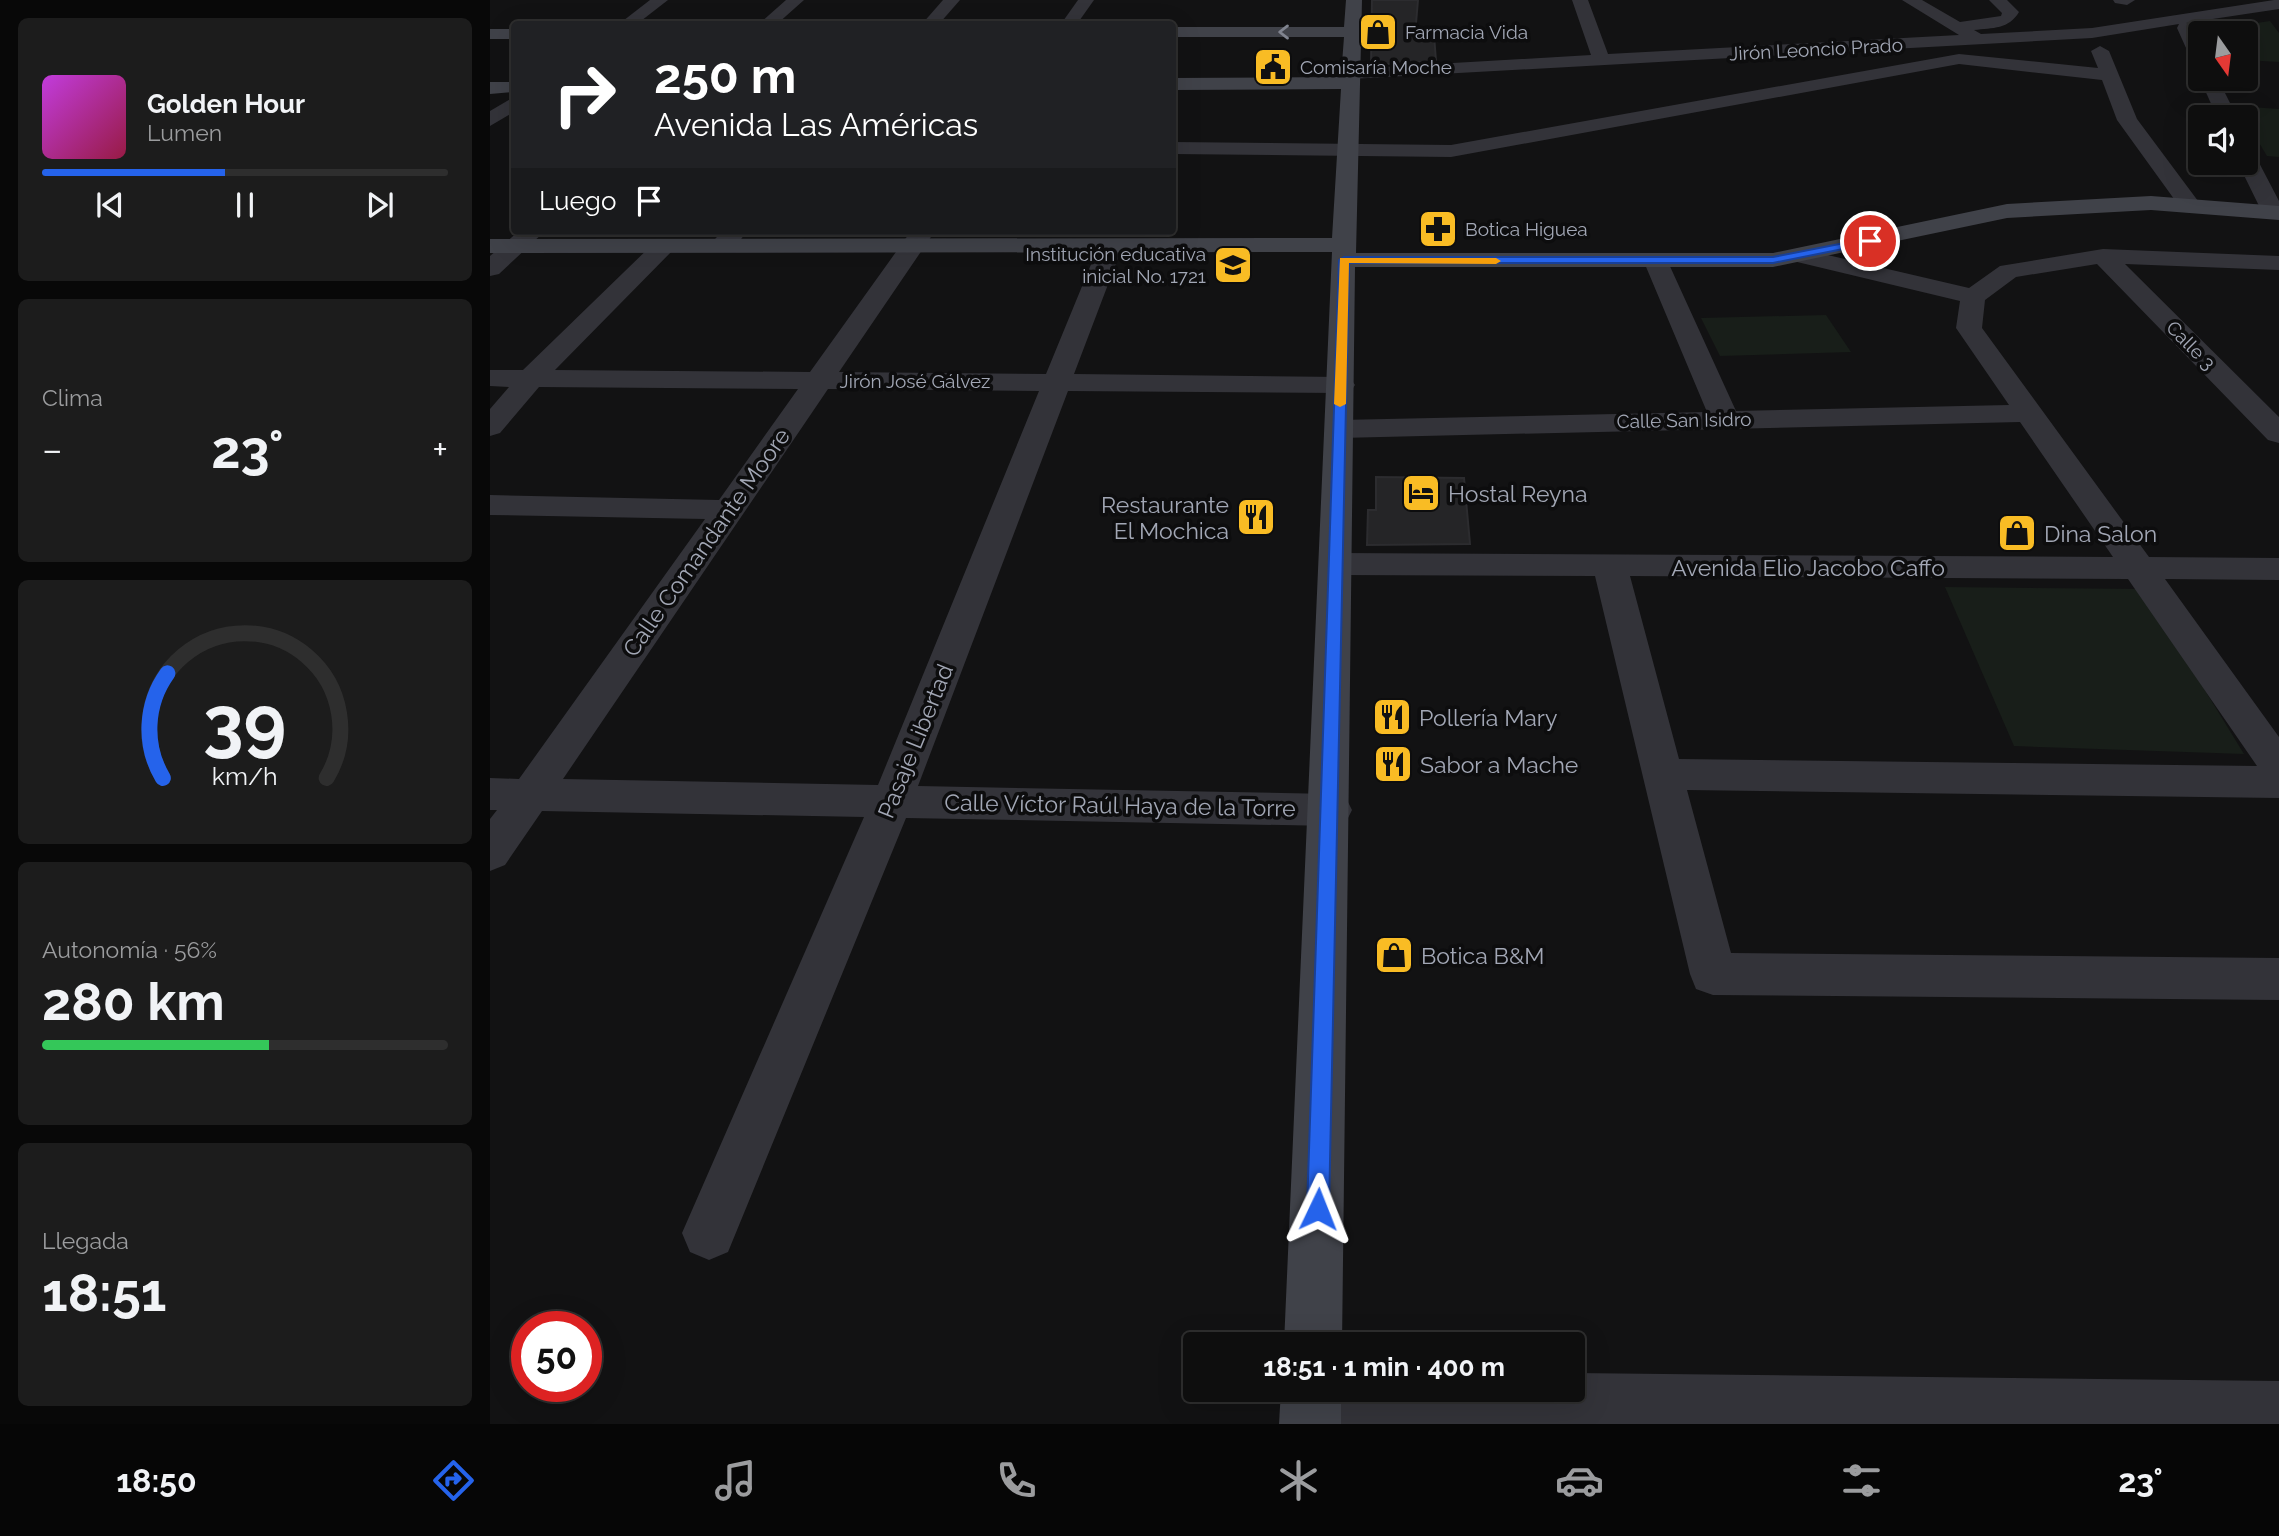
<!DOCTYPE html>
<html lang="es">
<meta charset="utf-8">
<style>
body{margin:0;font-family:Raleway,sans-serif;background:#1c1c1c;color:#f1f3f6;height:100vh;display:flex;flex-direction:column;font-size:26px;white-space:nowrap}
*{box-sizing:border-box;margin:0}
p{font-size:23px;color:#9b9c9e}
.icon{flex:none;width:38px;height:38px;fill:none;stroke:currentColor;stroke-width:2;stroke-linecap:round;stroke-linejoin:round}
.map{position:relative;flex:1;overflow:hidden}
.side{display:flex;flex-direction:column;gap:18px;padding:18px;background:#080808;width:490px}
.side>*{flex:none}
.banner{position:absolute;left:21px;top:21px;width:665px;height:214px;border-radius:7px;box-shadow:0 7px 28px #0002,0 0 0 2px #2e2e2e;background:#202124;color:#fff;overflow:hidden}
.needle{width:46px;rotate:166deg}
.tools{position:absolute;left:1698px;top:21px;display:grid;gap:14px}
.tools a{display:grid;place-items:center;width:70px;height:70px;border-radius:7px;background:#0e0e0e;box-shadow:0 7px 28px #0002,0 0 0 2px #2e2e2e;font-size:35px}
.speed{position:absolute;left:21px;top:1311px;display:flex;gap:14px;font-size:35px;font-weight:700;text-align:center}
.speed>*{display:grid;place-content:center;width:91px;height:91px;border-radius:50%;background:#0e0e0e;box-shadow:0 7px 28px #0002,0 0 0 2px #2e2e2e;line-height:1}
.speed .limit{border:10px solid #d22;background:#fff;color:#111}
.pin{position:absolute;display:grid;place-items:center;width:60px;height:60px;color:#fff;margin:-30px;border:4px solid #fff;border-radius:50%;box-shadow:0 2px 7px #0007}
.me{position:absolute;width:77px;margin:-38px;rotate:2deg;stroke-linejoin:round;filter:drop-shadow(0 0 5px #0008)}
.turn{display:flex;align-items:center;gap:24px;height:147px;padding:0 28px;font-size:32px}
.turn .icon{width:91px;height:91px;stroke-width:2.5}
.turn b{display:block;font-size:49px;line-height:60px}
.then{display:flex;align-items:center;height:66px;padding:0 28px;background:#0003;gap:14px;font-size:26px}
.big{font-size:52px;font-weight:700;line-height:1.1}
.side .tile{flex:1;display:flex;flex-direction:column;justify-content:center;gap:10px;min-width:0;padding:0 24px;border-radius:10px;background:#1c1c1c}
.side .dial{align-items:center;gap:0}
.dial svg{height:182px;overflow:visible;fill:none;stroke:#2e2e2e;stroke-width:7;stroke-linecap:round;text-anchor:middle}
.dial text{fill:#f1f3f6;stroke:none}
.song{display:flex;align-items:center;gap:21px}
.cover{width:84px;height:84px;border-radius:10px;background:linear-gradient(135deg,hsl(290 70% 55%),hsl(340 70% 35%))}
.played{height:7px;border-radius:4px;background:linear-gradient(90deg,#2563eb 45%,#2e2e2e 45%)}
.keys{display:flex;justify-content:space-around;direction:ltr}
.heat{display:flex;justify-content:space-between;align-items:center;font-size:38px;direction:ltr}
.charge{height:10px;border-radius:5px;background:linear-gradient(90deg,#34c759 56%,#2e2e2e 0)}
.trip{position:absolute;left:693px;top:1332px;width:402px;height:70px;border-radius:7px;background:#0e0e0e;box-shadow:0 7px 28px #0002,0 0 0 2px #2e2e2e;font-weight:700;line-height:70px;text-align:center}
.dock{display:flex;height:112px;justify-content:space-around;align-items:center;background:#060606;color:#9b9c9e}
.dock .icon{width:49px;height:49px}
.dock .active{color:#2563eb}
.dock b{font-size:32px;color:#f1f3f6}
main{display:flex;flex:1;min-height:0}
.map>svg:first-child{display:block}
</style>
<main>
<section class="side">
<div class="tile">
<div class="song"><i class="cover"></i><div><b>Golden Hour</b><p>Lumen</p></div></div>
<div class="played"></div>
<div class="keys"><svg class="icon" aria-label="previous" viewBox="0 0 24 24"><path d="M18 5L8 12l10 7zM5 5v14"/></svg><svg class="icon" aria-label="pause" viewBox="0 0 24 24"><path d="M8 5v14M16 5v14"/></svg><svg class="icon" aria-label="next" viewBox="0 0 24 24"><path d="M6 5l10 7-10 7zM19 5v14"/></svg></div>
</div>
<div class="tile"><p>Clima</p>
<div class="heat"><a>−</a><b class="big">23°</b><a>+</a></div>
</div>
<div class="tile dial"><svg viewBox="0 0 100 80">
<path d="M14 69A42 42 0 1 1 86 69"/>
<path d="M14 69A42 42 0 0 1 16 23" stroke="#2563eb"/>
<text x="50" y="56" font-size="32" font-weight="700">39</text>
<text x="50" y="72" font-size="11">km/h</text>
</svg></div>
<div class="tile"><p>Autonomía · 56%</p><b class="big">280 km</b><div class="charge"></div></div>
<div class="tile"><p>Llegada</p><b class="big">18:51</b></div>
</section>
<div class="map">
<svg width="1789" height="1424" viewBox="0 0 1789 1424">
<rect width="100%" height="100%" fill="#121213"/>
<g fill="#181e19">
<polygon points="1780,21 1789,33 1789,62 1755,60 1755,33 1715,33 1713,31"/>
<polygon points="1747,106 1789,109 1789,157 1777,156"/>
<polygon points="1336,315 1361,352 1230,356 1211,318"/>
<polygon points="1455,587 1653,589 1754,754 1524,746"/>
</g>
<g fill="#252527" stroke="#2c2c2f" stroke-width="2">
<polygon points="882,0 928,0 925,35 944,35 946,61 881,65"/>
<polygon points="886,477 974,478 980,544 877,545 878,510 886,510"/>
</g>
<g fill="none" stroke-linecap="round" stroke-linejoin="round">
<g fill="#333339" fill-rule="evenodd">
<polygon points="160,0 178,0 147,24 129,24"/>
<polygon points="296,0 314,0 287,24 269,24"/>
<polygon points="453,0 470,0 449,24 432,24"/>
<polygon points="588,0 604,0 587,24 571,24"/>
<path d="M1082,0H1098L1118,54L1469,35L1412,0H1432L1470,22L1511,16L1512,13L1499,0H1517L1529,12C1519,29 1503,28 1484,30L1491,34L1602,28L1784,0H1789V9L1696,23L1701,24L1710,41V64L1701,59L1687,28L1689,24L1602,38L860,79L851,74L860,69L1101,55Z"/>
<polygon points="1623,0 1645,0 1637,5 1625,3"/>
<polygon points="1610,46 1619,51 1647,119 1711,205 1708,210 1692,210 1627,120 1612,80 1469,64 961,157 682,154 682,142 961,145 1469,54 1608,68 1601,51"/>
<polygon points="1710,79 1728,79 1747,117 1727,117"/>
<polygon points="24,97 24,112 0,126 0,111"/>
<polygon points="1755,149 1762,151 1765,155 1789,201 1789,217 1775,217 1772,212 1748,163 1755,163"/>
<polygon points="29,231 55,231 9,274 0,276 0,256"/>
<path d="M232,231H257C248,244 240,254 224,250L220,245Z"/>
<path d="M421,231H445L349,372L556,374L609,245L613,240H629L633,245L584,374L851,377L861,379L865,385L861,391L851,393L578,391L428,786L841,794L856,798L862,810L856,822L841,826L416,818L238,1252L219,1260L200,1252L192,1233L374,817L52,811L15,865L0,871V819L7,810H0V778L29,779L215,519L0,515V495L229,500L308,389L49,387L10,433L0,436V409L19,387L0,386V370H33L167,240H183L187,245L183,250L65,370L320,372ZM338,389L549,391L388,785L73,779Z"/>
<path d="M1312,249L1479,288L1510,266L1613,249L1789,256V270L1635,264L1789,417V443L1778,440L1607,264L1526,277L1495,300L1492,328L1659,557L1789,558V580L1675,579L1789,737V798L1197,790L1241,953L1789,958V1000L1223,995L1206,989L1200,974L1105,576L847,575L835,572L830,564L835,556L847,553L1623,557L1530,422L850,438L840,435L835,429L840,423L850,420L1217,412L1154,262L1157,257L1166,255L1175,257L1178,262L1246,411L1519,405L1466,328L1470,301L1303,261L1300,256L1303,251ZM1140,576L1638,579L1767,766L1189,759Z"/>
<polygon points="1083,1373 1789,1381 1789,1424 806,1424 800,1421 791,1400 795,1390 1083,1390"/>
</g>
<g fill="#404249" fill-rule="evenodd">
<polygon points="856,0 872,0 866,253 1283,253 1517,204 1661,196 1789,206 1789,220 1661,210 1517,218 1283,267 865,267 852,1344 794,1344 842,252 0,253 0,239 842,238 851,89 682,90 682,78 851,77 854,37 682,37 682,27 854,27"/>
<rect x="0" y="29" width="24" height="10"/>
<polygon points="0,82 24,82 24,92 0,94"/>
<polygon points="791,1390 851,1390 851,1424 789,1424"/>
</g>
</g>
<defs><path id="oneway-chevron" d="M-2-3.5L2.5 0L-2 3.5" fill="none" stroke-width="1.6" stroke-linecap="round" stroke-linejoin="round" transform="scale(1.75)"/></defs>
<use stroke="#80848f" href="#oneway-chevron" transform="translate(794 32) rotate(180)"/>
<polygon fill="#2563eb" stroke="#184099" stroke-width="2" points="1380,238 1385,241 1383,243 1283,263 859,263 839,1209 836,1217 828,1220 820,1217 817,1209 849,260 854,257 1283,257"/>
<polygon fill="#f59e0b" points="850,258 1006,258 1011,261 1006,264 859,263 856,404 850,407 844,404"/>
<defs>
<symbol id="shop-square" viewBox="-11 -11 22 22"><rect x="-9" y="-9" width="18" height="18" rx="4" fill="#f9bc24" stroke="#0d0d0e"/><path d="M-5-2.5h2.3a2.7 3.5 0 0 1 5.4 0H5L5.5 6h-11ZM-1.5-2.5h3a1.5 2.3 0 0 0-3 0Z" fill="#111"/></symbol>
<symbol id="civic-square" viewBox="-11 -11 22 22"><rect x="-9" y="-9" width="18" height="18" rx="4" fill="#f9bc24" stroke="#0d0d0e"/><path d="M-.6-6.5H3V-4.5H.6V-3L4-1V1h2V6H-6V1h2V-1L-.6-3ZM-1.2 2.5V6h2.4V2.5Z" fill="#111"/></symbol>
<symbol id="pharmacy-square" viewBox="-11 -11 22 22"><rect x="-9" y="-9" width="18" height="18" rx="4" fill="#f9bc24" stroke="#0d0d0e"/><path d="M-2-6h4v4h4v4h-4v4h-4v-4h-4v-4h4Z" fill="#111"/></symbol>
<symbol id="school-square" viewBox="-11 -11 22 22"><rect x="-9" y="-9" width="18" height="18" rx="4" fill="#f9bc24" stroke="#0d0d0e"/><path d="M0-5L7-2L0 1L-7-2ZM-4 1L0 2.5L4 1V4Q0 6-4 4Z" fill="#111"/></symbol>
<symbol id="hotel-square" viewBox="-11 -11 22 22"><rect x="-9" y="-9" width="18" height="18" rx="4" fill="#f9bc24" stroke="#0d0d0e"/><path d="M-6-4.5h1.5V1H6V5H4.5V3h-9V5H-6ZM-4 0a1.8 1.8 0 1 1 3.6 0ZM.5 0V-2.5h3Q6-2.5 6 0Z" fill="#111"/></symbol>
<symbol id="restaurant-square" viewBox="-11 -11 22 22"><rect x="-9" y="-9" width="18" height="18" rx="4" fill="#f9bc24" stroke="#0d0d0e"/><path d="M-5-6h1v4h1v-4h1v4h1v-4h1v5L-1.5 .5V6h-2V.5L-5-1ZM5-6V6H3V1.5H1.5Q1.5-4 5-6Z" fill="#111"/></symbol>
</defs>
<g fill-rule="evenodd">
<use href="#shop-square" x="866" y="10" width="44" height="44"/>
<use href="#civic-square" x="761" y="45" width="44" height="44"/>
<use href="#pharmacy-square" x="926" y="207" width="44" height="44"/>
<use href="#school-square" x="721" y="243" width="44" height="44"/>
<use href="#hotel-square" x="909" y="471" width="44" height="44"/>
<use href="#restaurant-square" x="744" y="495" width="44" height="44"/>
<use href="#shop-square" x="1505" y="511" width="44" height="44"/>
<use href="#restaurant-square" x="880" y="695" width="44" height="44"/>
<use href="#restaurant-square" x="881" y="742" width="44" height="44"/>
<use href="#shop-square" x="882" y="933" width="44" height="44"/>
</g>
<g text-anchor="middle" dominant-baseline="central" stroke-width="7" stroke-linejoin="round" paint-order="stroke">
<g font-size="19" fill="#a2a7b5" stroke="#0d0d0e" text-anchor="start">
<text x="915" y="32">Farmacia Vida</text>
<text x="810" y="67">Comisaría Moche</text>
<text x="975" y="229">Botica Higuea</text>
<text x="716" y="254" text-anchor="end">Institución educativa<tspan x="716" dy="22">inicial No. 1721</tspan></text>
</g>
<g font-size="19" fill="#a2a7b5" stroke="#0d0d0e">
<text transform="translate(1326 49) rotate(-3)">Jirón Leoncio Prado</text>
<text transform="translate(1701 345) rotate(45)">Calle 3</text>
<text x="425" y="381">Jirón José Gálvez</text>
<text transform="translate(1194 420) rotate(-1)">Calle San Isidro</text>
</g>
<g font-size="23" fill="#a2a7b5" stroke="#0d0d0e" text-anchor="start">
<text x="958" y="493">Hostal Reyna</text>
<text x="739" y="504" text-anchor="end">Restaurante<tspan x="739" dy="26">El Mochica</tspan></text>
<text x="1554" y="533">Dina Salon</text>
<text x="929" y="717">Pollería Mary</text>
<text x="930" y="764">Sabor a Mache</text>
<text x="931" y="955">Botica B&amp;M</text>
</g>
<g font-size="23" fill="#a2a7b5" stroke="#0d0d0e">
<text transform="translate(216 542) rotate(-55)">Calle Comandante Moore</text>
<text x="1318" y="567">Avenida Elio Jacobo Caffo</text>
<text transform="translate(425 741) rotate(-68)">Pasaje Libertad</text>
<text transform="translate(630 805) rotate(1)">Calle Víctor Raúl Haya de la Torre</text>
</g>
</g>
</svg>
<div class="tools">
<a><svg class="needle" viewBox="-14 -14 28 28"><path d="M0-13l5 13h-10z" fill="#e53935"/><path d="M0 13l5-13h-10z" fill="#9b9c9e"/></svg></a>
<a><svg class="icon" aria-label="sound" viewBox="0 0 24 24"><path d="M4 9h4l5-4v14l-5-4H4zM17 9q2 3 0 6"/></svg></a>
</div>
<div class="speed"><div class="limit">50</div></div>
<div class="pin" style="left:1380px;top:241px;background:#d93025"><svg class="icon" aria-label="arrive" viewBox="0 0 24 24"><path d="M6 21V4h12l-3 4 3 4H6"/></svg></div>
<svg class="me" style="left:828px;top:1209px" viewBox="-20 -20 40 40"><path d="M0-17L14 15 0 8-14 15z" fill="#2563eb" stroke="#fff" stroke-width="4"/></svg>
<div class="trip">18:51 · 1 min · 400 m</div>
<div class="banner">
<div class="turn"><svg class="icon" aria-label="right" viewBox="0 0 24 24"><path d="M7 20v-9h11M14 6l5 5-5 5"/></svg><div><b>250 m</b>Avenida Las Américas</div></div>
<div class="then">Luego<svg class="icon" aria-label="arrive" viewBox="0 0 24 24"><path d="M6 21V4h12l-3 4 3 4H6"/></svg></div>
</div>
</div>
</main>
<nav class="dock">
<b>18:50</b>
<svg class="icon active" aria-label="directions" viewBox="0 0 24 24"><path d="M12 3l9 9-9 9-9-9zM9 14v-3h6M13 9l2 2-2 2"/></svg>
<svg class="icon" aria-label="music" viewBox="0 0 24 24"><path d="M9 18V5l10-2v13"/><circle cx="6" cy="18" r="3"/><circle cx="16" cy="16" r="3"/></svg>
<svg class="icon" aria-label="phone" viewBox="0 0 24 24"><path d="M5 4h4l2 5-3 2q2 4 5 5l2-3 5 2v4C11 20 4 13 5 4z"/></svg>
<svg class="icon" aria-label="climate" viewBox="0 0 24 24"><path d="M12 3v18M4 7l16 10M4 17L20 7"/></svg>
<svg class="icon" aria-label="car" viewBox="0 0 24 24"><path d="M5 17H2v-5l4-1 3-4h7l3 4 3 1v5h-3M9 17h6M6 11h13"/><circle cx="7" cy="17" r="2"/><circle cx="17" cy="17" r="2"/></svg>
<svg class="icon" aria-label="filters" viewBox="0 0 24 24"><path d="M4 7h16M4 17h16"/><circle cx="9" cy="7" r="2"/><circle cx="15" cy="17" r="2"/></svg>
<b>23°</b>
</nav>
